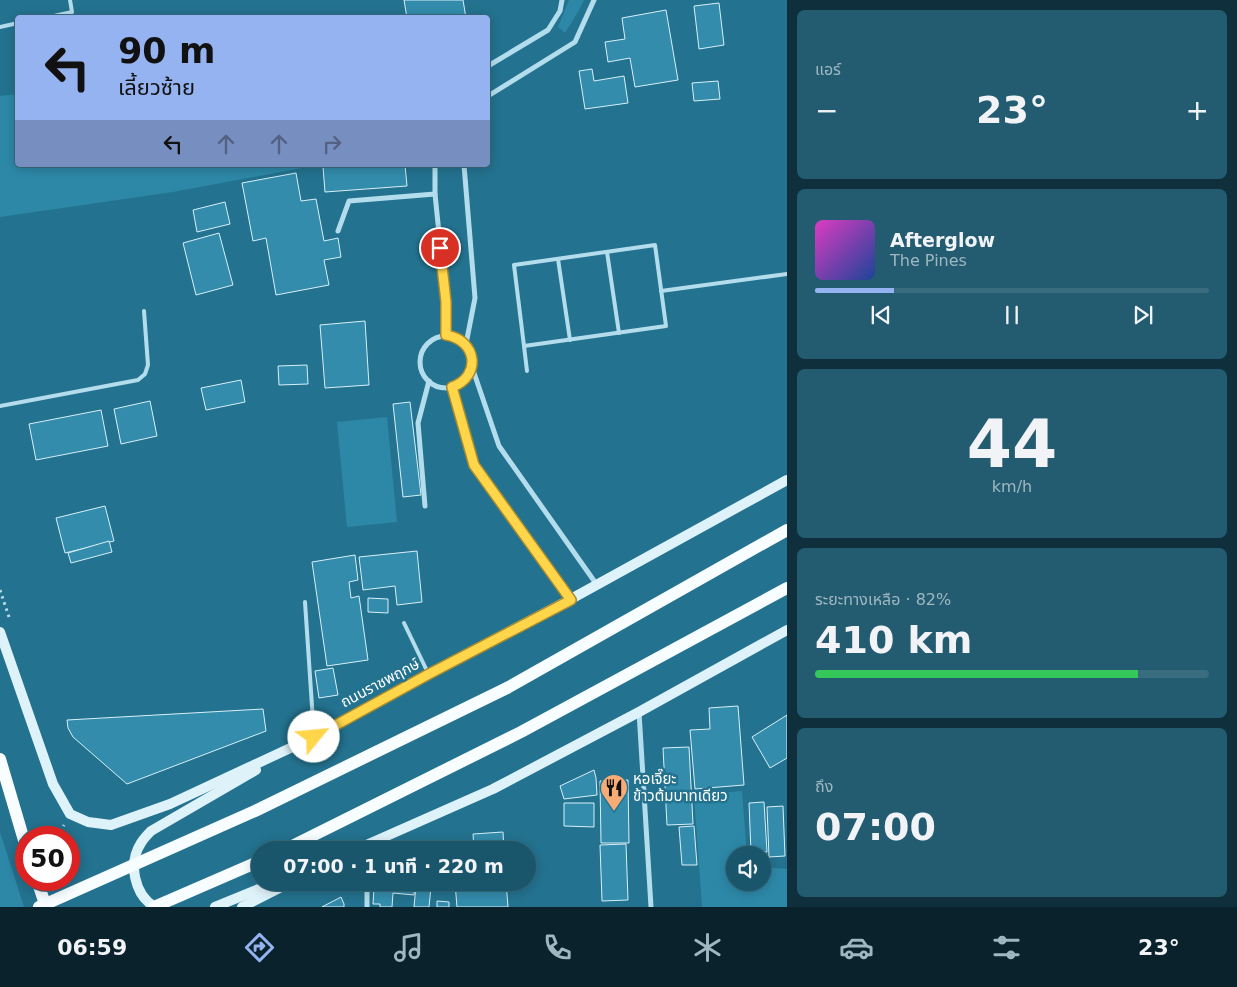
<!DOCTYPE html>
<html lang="th">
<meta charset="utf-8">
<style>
body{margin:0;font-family:"DejaVu Sans","Noto Sans Thai",sans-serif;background:#235c71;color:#f1f3f6;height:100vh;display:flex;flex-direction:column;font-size:19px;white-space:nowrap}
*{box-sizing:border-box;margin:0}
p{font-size:16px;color:#9fb7c1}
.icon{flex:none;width:28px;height:28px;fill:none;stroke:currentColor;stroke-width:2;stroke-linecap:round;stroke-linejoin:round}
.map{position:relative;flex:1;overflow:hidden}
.panel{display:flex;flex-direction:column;gap:10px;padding:10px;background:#0e2f3b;width:450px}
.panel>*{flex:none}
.hud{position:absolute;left:15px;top:15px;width:475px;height:152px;border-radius:5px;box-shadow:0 2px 12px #0003,0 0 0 1px #386c7e;background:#95b2f1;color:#111;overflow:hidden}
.tools{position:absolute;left:726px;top:846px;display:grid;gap:10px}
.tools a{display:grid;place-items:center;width:45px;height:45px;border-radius:50%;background:#1a566b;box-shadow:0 2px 12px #0003,0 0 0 1px #386c7e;font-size:25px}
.speed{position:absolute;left:15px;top:826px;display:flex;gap:10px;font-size:25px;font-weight:700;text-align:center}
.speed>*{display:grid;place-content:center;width:65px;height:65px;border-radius:50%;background:#1a566b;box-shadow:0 2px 12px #0003,0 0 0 1px #386c7e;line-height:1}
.speed .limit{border:8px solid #d22;background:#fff;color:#111}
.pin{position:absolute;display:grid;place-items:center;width:42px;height:42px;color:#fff;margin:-21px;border:2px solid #fff;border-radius:50%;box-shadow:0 1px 5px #0007}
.me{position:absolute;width:55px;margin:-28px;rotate:62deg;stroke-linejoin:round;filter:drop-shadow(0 0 4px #0008)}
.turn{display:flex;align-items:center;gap:18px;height:105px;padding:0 20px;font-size:22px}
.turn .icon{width:65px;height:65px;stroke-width:2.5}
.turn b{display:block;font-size:35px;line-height:42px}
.lanes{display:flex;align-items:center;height:48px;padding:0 20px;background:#0003;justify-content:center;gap:25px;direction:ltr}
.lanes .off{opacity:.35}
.big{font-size:38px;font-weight:800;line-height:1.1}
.panel .tile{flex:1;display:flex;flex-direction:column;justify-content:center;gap:8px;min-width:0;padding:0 18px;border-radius:8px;background:#235c71}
.panel .dial{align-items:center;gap:0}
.dial b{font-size:65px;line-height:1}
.song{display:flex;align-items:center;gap:15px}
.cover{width:60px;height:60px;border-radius:8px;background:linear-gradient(135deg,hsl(310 70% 55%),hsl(220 70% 35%))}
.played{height:5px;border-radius:2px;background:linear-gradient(90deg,#95b2f1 20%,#386c7e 20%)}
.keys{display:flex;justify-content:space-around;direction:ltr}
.heat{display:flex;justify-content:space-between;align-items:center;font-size:28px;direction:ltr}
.charge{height:8px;border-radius:4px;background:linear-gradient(90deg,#34c759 82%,#386c7e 0)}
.trip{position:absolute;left:251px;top:841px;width:285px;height:50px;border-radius:25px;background:#1a566b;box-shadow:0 2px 12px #0003,0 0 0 1px #386c7e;font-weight:800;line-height:50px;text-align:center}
.tabs{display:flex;height:80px;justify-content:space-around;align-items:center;background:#0a222b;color:#9fb7c1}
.tabs .icon{width:35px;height:35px}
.tabs .on{color:#95b2f1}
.tabs b{font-size:22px;color:#f1f3f6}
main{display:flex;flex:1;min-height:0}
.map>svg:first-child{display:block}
</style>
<main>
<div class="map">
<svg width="787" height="907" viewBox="0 0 787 907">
<rect width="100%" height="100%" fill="#23728f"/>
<g fill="#2d88a7">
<polygon points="569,0 584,0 578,12 565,33 558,27"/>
<polygon points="17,94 18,165 318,165 173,192 0,217 0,96"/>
<polygon points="387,417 397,522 347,527 337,422"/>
<polygon points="742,791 747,855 735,855 735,882 762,882 763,867 787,869 787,907 702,907 694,795"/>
<polygon points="0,832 24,907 0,907"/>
</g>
<g fill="#338cac" stroke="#d8f0f9">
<polygon points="404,0 463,0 466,18 407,18"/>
<polygon points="719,3 724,45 699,49 694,6"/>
<polygon points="666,10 678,80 635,87 630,58 608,62 605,42 625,39 622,18"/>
<polygon points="592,69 594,81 624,76 628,103 585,109 579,71"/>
<polygon points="718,81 720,99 694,101 692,83"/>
<polygon points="351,165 405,165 407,186 325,192 323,167"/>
<polygon points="296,173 301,201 316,199 324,241 338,238 341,257 324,260 329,285 276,295 266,238 253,241 242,183"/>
<polygon points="225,202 230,224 197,232 193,210"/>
<polygon points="219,233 233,285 196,295 183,243"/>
<polygon points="365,321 369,385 325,388 320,325"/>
<polygon points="307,365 308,384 279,385 278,366"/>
<polygon points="241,380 245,402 206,410 201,388"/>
<polygon points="150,401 157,436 121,444 114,409"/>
<polygon points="410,402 421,495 403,497 393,404"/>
<polygon points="101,410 108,446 36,460 29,424"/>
<polygon points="105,506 114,541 65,553 56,518"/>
<polygon points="109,541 112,552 71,563 68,553"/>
<polygon points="417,551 422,602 397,605 395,586 363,590 359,557"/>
<polygon points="355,555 358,580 349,582 351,598 359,596 368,660 327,666 312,562"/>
<polygon points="368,598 388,599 388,613 368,612"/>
<polygon points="333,668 338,695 319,698 315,671"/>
<polygon points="738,706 744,785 695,789 690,730 710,729 709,708"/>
<polygon points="263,709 266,731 127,784 73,737 68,728 67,720"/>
<polygon points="787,715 787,758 770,768 752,737"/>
<polygon points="689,747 693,824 667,825 663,748"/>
<polygon points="594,770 596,778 597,795 564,799 560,786"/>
<polygon points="628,780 629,843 601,843 600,781"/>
<polygon points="764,802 767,852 751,852 749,803"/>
<polygon points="564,803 594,803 594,827 564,826"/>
<polygon points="783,806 785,856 769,857 767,807"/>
<polygon points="694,826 697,865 682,865 679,827"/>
<polygon points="503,832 504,850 474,850 473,834"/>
<polygon points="626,844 628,900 602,901 600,845"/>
<polygon points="380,882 415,882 414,895 393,893 392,907 380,907 380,904 373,904 374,888 380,888"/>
<polygon points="466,882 506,882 508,907 457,907 455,883"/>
<polygon points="416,886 431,887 429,907 414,907"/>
<polygon points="341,897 344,904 344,907 322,907"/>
<polygon points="437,901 449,902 449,907 437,907"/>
</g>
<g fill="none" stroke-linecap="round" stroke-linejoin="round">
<g stroke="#b3ddec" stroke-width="3" stroke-dasharray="2.5 4" stroke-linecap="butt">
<polyline points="0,590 10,620"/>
<polyline points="58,838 64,825"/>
</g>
<g stroke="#b3ddec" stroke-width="4">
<polyline points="45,18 72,12 70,0"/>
<polyline points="0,27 18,23"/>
<polygon points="655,245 666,326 524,346 514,265"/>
<polyline points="607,252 619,333"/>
<polyline points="558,259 570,340"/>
<polyline points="661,291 787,274"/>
<polyline points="524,346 527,371"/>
<polyline points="0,406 138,380 145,374 148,365 144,311"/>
<polyline points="305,602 314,736"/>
<polyline points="404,623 428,673"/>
</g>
<g stroke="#b3ddec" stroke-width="5">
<polyline points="488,66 548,30 560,11 562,0"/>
<polyline points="488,96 575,42 594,0"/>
<polyline points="435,165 435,194 446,302 446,335"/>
<polyline points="464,165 475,298 466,344"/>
<polyline points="338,231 349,201 435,194"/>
<circle cx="446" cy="362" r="26"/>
<polyline points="472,367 499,446 597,585"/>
<polyline points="452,387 475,465 571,599"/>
<polyline points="425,506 418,423 429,381"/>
<polyline points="639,712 651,907"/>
<polyline points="367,882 367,907"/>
</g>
<g stroke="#def2f9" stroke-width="10">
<polyline points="0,632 53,784 70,814 88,822 111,825 170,804 314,737 429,674 571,599 787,480"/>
<polyline points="355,850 493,789 639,712 787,630"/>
<path d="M155,907C134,895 128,863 141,843C144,838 148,834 151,831L256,770"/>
<polyline points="215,907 276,882"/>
<polyline points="242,907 291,882"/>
</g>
<g stroke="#f8fdff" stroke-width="12">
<polyline points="507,688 787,530"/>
<polyline points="0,759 26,847"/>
<polyline points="284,850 521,732 787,588"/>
<polyline points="37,880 46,907"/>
</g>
<g stroke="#f8fdff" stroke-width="12">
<polyline points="39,907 255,811 507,688"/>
<polyline points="154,907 260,861"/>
</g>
</g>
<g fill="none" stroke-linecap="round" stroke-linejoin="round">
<defs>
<path id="route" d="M314,737L429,674L571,600L474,465L452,387C482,376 477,340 446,335V302L440,248"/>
</defs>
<use href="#route" stroke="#a68a30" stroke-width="12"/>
<use href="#route" stroke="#ffd54a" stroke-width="9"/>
</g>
<defs>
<symbol id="restaurant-pin" viewBox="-11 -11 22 30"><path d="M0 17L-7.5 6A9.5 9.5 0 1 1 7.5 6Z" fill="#f7ac75" stroke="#23728f"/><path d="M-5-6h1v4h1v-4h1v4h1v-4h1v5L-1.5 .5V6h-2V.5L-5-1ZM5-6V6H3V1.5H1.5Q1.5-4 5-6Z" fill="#111"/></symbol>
</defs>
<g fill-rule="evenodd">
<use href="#restaurant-pin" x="598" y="772" width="32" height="43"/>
</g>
<g text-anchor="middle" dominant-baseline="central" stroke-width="5" stroke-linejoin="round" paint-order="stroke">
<g font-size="15" fill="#fff" stroke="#23728f">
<text transform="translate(380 683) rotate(-28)">ถนนราชพฤกษ์</text>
</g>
<g font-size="15" fill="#fff" stroke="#23728f" text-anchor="start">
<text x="633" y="779">หอเจี๊ยะ<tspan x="633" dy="17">ข้าวต้มบาทเดียว</tspan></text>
</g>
</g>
</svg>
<div class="tools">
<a><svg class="icon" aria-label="sound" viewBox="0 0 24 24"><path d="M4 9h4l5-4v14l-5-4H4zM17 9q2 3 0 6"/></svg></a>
</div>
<div class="speed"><div class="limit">50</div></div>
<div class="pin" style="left:440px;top:248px;background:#d93025"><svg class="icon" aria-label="arrive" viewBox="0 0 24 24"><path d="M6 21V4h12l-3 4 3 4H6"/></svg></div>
<svg class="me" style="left:314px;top:737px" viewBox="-20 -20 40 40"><circle r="19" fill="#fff"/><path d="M0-13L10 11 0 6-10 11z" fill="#ffd54a"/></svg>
<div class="trip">07:00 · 1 นาที · 220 m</div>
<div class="hud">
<div class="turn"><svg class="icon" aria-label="left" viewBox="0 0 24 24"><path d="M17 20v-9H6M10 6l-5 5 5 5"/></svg><div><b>90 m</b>เลี้ยวซ้าย</div></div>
<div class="lanes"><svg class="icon" aria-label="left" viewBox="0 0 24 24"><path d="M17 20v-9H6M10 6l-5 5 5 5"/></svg><svg class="icon off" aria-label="ahead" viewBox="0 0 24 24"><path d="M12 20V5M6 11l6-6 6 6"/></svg><svg class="icon off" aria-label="ahead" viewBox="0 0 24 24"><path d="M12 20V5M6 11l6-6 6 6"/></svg><svg class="icon off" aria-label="right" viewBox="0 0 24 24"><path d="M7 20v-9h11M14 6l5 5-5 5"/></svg></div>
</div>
</div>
<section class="panel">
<div class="tile"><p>แอร์</p>
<div class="heat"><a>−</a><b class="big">23°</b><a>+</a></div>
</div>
<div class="tile">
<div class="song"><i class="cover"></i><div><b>Afterglow</b><p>The Pines</p></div></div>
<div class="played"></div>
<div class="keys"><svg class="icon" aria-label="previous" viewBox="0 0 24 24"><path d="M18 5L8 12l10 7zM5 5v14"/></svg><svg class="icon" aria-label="pause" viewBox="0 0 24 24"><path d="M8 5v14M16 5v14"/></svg><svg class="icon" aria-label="next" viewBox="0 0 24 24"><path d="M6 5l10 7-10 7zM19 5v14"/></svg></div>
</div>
<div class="tile dial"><b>44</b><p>km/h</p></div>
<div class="tile"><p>ระยะทางเหลือ · 82%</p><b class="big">410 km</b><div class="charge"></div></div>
<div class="tile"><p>ถึง</p><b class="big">07:00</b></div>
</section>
</main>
<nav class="tabs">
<b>06:59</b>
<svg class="icon on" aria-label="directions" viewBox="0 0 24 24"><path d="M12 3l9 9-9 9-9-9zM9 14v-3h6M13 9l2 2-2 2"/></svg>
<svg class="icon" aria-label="music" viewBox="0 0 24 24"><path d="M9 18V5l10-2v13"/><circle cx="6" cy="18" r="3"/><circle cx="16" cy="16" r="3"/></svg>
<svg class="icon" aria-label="phone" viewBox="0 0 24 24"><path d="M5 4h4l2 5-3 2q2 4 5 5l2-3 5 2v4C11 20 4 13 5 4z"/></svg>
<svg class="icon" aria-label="climate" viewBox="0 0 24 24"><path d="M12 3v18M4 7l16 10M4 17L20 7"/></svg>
<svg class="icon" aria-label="car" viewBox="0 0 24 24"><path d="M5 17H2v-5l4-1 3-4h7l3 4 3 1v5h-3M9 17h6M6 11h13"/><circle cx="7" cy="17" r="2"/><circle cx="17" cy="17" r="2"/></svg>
<svg class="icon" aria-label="filters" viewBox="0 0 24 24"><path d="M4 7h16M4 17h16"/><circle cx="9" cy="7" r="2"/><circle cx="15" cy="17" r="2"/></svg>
<b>23°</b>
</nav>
